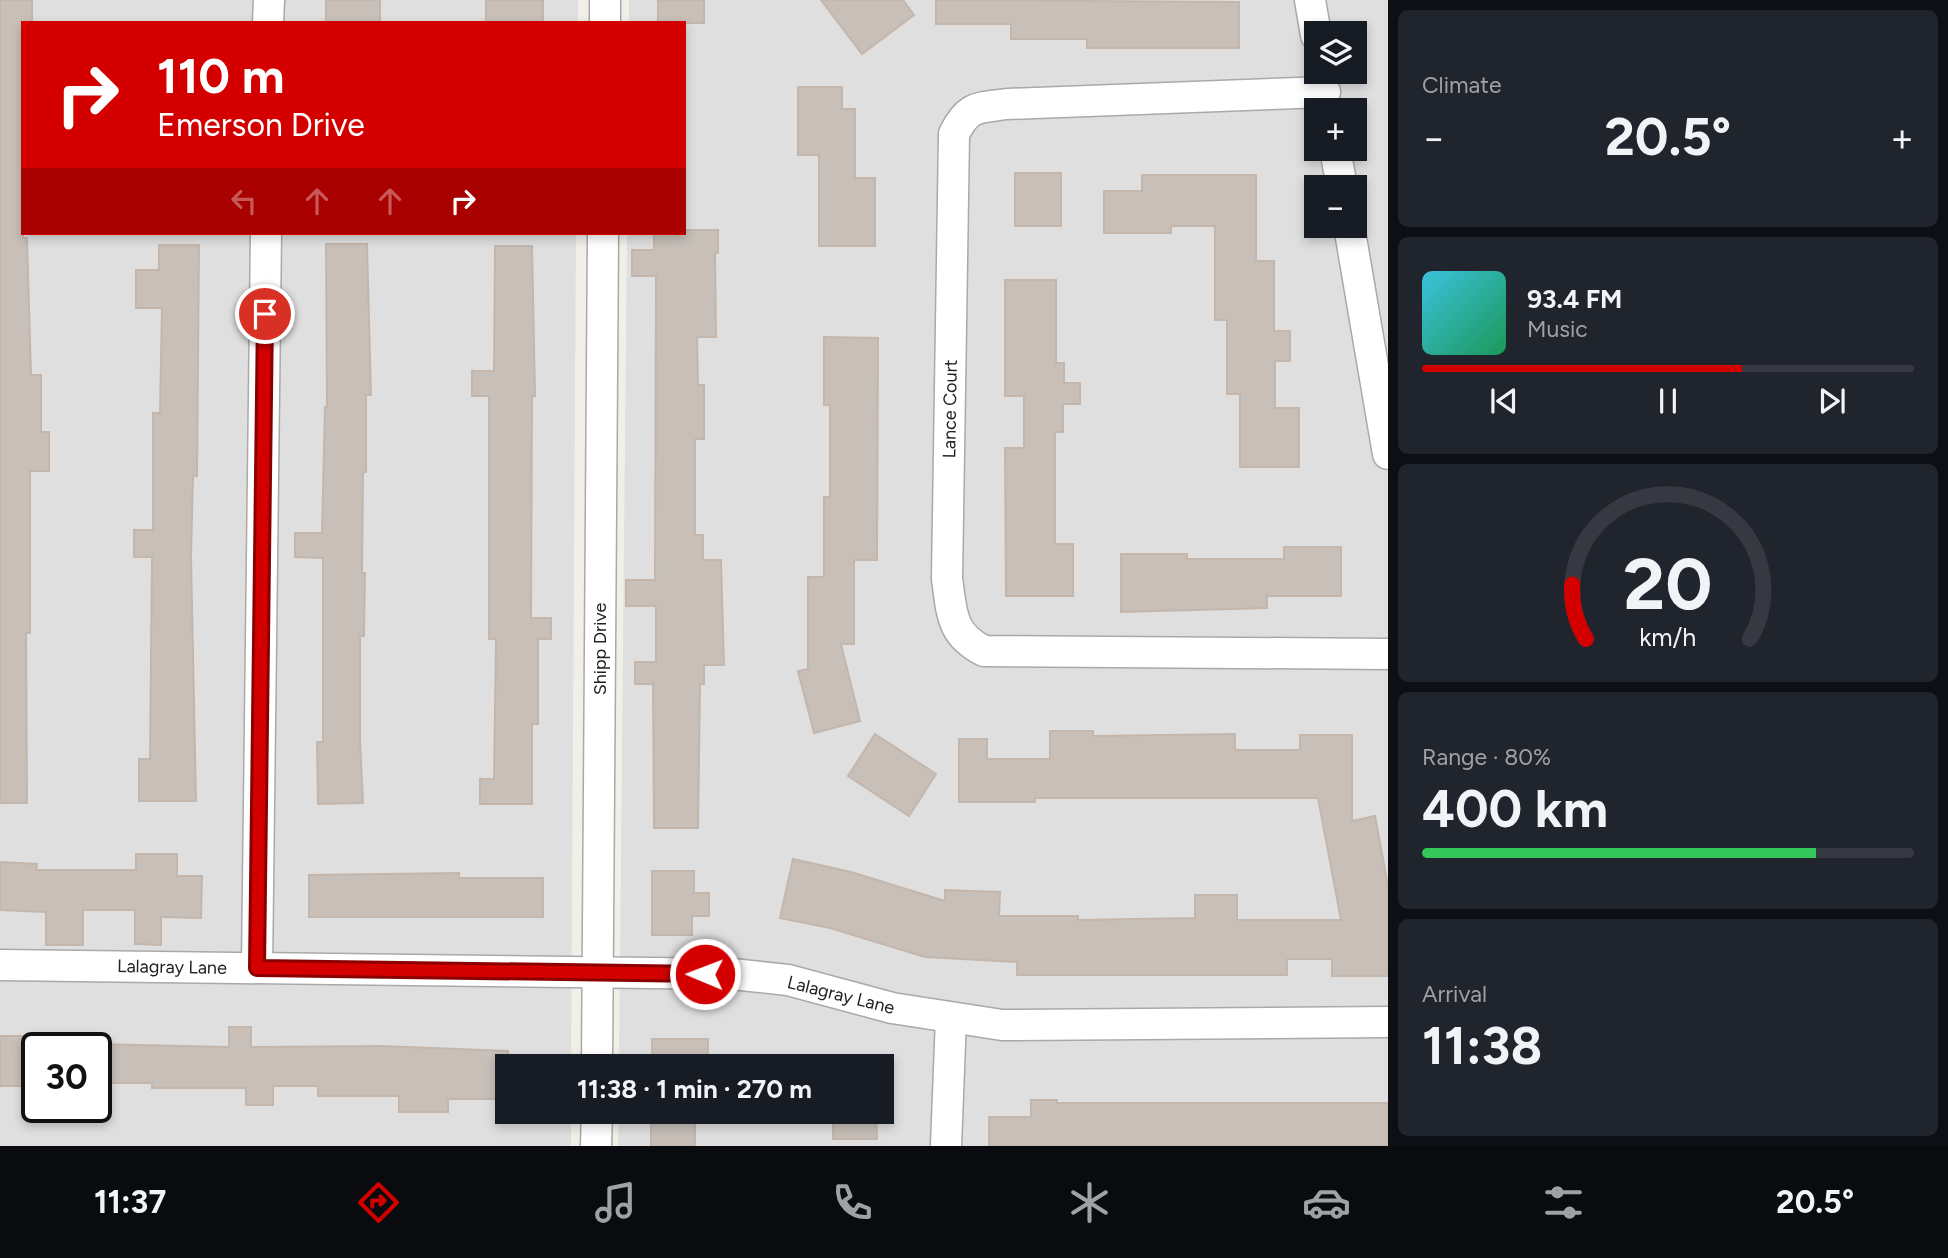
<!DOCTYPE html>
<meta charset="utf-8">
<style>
body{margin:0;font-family:Figtree,sans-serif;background:#20242c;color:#f1f3f6;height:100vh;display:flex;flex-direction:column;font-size:26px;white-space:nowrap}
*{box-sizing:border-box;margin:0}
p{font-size:23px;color:#9ea1a6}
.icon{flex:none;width:38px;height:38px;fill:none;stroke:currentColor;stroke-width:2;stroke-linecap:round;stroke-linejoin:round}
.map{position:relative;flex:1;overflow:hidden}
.side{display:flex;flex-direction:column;gap:10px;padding:10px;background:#0d0f14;width:560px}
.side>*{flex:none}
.guide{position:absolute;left:21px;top:21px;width:665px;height:214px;border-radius:0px;box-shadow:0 4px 10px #0003;background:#d40000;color:#fff;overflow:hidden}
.fabs{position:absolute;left:1304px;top:21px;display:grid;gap:14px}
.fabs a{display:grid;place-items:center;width:63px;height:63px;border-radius:0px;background:#171b24;box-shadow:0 4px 10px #0003;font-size:35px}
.speed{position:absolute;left:21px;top:1032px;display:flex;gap:14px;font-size:35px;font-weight:700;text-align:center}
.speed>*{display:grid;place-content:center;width:91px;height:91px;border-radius:50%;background:#171b24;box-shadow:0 4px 10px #0003;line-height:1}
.speed .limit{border:4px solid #111;border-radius:10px;background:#fff;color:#111}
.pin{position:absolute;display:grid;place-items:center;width:60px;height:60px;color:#fff;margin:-30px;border:4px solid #fff;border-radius:50%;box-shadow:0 2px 7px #0007}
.me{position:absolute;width:77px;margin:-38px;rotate:271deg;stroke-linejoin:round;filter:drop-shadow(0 0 5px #0008)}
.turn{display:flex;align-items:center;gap:24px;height:147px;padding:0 21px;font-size:32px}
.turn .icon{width:91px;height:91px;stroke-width:2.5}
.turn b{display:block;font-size:49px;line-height:60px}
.lanes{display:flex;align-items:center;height:66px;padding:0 21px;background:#0003;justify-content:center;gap:35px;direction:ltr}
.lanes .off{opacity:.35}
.big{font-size:52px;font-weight:700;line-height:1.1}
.side .card{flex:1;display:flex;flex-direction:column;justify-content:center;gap:10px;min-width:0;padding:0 24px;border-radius:10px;background:#20242c}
.side .dial{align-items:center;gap:0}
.dial svg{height:182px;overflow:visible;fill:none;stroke:#363941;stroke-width:7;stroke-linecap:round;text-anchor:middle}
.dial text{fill:#f1f3f6;stroke:none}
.song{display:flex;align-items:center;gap:21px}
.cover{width:84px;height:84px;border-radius:10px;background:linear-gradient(135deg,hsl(190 70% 55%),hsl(150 70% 35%))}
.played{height:7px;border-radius:4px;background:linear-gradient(90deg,#d40000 65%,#363941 65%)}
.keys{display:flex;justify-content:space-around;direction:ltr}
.heat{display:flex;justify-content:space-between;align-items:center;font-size:38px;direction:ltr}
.charge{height:10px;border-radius:5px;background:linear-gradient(90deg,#34c759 80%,#363941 0)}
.trip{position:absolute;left:495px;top:1054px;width:399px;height:70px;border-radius:0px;background:#171b24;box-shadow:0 4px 10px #0003;font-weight:700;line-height:70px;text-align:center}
.menu{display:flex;height:112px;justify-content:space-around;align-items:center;background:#090b0e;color:#9ea1a6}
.menu .icon{width:49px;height:49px}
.menu .selected{color:#d40000}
.menu b{font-size:32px;color:#f1f3f6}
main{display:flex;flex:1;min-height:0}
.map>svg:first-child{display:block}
</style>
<main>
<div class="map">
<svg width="1388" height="1146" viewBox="0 0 1388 1146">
<rect width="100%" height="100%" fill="#f2efe9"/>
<g fill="#e0dfdf" fill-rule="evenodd">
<path d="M0,0H578V23H23V233H576L571,1066H508V1111H571V1146H0ZM37,1048H96V1108H37Z"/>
<path d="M629,0H1388V1146H618L619,1111H882V1066H619L627,233H684V23H629ZM1316,33H1354V72H1316ZM1316,110H1354V149H1316ZM1316,187H1354V226H1316Z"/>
</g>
<g fill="#c7bfb8" stroke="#c4b6ab" stroke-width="2">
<polygon points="0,0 32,0 32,23 23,23 23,238 27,238 31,375 41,375 41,432 49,432 49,471 30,471 30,633 26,633 27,803 0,803"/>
<rect x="326" y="0" width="54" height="23"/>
<rect x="486" y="0" width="57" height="23"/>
<rect x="658" y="0" width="46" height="23"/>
<polygon points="821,0 903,0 914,15 862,54"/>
<polygon points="936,0 1239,2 1239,48 1087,48 1087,39 1011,39 1011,24 936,24"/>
<polygon points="798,87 842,87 842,109 855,109 855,178 875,178 875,246 819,246 819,155 798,155"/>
<rect x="1015" y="173" width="46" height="53"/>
<polygon points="1142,175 1256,175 1256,261 1274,261 1274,331 1290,331 1290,361 1275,361 1275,408 1299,408 1299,467 1240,467 1240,394 1227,394 1227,320 1215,320 1215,226 1171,226 1171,233 1104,233 1104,191 1142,191"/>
<polygon points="684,230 718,230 718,253 715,253 716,337 697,337 698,385 704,385 704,439 695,439 695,535 703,535 703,560 721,560 724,665 704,665 704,684 700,684 698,828 654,828 653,684 635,684 635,662 656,662 656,606 626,606 626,580 655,580 656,276 632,276 632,250 654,250 654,233 684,233"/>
<polygon points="326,244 367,244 371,395 366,395 366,472 363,472 362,573 365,573 364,636 360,636 360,741 363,803 318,804 317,742 323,742 323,558 295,557 295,533 322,533 325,407 327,407"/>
<polygon points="159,245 199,245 197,476 193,476 191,557 196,801 139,801 139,759 150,759 152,557 134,557 134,530 153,530 153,413 160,413 162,308 136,308 136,270 159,270"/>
<polygon points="495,246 532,246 535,396 532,396 531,618 551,618 551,639 538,639 538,724 532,724 532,804 480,804 480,779 494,779 496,639 489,639 489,396 472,396 472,371 494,371"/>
<polygon points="1005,280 1056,280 1056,363 1064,363 1064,383 1080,383 1080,404 1063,404 1063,432 1055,432 1055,544 1073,544 1073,596 1006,596 1005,448 1024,448 1024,396 1005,396"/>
<polygon points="824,337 878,338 877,560 854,560 854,644 841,644 860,721 814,733 798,671 808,669 808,577 824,577 824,497 830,497 830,405 824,405"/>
<polygon points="1284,547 1341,547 1341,596 1267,596 1267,608 1121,612 1121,554 1187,554 1187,559 1284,559"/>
<polygon points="1050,731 1093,731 1093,736 1235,734 1235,750 1300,750 1300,735 1352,735 1352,821 1375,816 1388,886 1388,976 1332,976 1332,959 1287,959 1287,975 1017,975 1017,962 925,957 830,928 780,918 793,859 851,872 945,901 945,890 1000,892 999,916 1078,916 1078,920 1195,918 1195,895 1237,895 1237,920 1341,920 1318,798 1035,798 1035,802 959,802 959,739 987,739 987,759 1050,759"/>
<polygon points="875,734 936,774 909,816 848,776"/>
<polygon points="136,854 177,854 177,876 202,876 201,918 161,917 161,945 135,944 135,910 83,910 83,945 46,945 46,912 0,910 0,862 37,864 36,870 136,870"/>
<polygon points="652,871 694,871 694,893 709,893 709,916 692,916 692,935 652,935"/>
<polygon points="459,873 459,878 543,878 543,917 309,917 309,875"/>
<polygon points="229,1027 251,1027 251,1047 381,1046 508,1051 508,1099 448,1099 448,1112 399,1112 399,1096 318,1096 318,1086 273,1086 273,1105 246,1105 246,1088 152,1088 152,1083 96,1083 96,1044 229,1047"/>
<rect x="0" y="1036" width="37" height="50"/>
<rect x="652" y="1039" width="56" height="27"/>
<polygon points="1031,1100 1057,1100 1057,1103 1388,1103 1388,1146 989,1146 989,1117 1031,1117"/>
<polygon points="833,1111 876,1111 877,1139 833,1139"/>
<rect x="651" y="1119" width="44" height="27"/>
</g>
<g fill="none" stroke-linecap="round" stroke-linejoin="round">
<defs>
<g id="minor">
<polyline points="1310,0 1316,35"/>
<polyline points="268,23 269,0"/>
<polyline points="605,23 605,0"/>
<path d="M1325,92L1007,104C978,108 968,105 954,134L947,579C952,612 950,634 984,651L1388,654"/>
<polyline points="1335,149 1342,187"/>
<polyline points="1349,226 1388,454"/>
<polyline points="0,965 732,974 788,980 892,1008 1002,1025 1388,1022"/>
<polyline points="257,968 266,233"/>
<polyline points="597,1066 603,233"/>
<polyline points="596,1146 597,1111"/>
<polyline points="946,1146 951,1018"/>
</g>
</defs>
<use href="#minor" stroke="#a9a9a9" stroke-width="33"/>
<use href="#minor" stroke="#fff" stroke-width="30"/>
</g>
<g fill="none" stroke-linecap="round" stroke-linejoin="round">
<defs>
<polyline id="route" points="265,314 257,968 705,974"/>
</defs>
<use href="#route" stroke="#8a0000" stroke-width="18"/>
<use href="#route" stroke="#d40000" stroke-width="12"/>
</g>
<g text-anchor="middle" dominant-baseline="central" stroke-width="5" stroke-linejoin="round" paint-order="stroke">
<g font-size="18" fill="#222" stroke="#fff">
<text transform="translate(950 409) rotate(-89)">Lance Court</text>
<text transform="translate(600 649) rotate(-90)">Shipp Drive</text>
<text transform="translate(172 967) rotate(1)">Lalagray Lane</text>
<text transform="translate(841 995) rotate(14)">Lalagray Lane</text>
</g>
</g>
</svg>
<div class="fabs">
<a><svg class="icon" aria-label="layers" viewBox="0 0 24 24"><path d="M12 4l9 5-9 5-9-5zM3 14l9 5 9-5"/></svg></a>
<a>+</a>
<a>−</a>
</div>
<div class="speed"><div class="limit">30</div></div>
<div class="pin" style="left:265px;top:314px;background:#d93025"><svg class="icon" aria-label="arrive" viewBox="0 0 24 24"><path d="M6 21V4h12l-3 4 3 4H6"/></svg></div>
<svg class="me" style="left:705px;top:974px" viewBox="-20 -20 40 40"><circle r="17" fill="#d40000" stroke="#fff" stroke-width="3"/><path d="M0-11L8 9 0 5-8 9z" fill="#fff"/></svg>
<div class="trip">11:38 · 1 min · 270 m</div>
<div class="guide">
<div class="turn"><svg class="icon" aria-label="right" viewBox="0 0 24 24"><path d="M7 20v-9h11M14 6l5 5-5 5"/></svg><div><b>110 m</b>Emerson Drive</div></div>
<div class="lanes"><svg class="icon off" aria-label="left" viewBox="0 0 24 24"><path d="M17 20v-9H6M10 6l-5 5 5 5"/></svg><svg class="icon off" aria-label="ahead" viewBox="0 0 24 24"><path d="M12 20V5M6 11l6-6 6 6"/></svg><svg class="icon off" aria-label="ahead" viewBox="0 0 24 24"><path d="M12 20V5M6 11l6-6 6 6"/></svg><svg class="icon" aria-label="right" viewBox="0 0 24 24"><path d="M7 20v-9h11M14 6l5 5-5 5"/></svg></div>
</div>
</div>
<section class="side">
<div class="card"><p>Climate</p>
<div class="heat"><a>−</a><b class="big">20.5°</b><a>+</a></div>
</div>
<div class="card">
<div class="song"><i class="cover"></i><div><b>93.4 FM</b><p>Music</p></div></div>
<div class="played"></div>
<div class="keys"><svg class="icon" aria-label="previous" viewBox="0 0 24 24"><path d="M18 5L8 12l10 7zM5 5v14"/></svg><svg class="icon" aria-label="pause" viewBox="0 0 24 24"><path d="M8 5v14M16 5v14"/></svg><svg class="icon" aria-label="next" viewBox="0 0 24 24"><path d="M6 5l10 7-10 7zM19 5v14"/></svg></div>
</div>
<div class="card dial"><svg viewBox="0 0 100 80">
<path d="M14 69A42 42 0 1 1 86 69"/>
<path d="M14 69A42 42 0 0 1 8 45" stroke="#d40000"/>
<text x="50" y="56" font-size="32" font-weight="700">20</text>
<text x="50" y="72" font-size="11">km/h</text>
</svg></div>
<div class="card"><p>Range · 80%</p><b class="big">400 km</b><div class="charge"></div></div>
<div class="card"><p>Arrival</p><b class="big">11:38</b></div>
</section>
</main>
<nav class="menu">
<b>11:37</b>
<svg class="icon selected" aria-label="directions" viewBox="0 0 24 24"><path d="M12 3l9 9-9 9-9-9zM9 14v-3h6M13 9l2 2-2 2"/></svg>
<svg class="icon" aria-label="music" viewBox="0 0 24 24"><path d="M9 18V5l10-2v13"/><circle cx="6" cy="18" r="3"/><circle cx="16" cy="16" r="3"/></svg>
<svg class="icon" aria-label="phone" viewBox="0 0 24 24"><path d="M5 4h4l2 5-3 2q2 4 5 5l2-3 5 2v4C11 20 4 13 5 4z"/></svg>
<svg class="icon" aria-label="climate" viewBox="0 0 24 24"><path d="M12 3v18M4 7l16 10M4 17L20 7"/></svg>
<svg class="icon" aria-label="car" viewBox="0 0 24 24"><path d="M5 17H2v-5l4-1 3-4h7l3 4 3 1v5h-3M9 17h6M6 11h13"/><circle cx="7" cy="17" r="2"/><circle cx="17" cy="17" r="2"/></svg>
<svg class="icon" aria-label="filters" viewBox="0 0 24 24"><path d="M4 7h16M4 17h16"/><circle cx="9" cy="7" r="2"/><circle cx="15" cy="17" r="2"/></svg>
<b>20.5°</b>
</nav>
